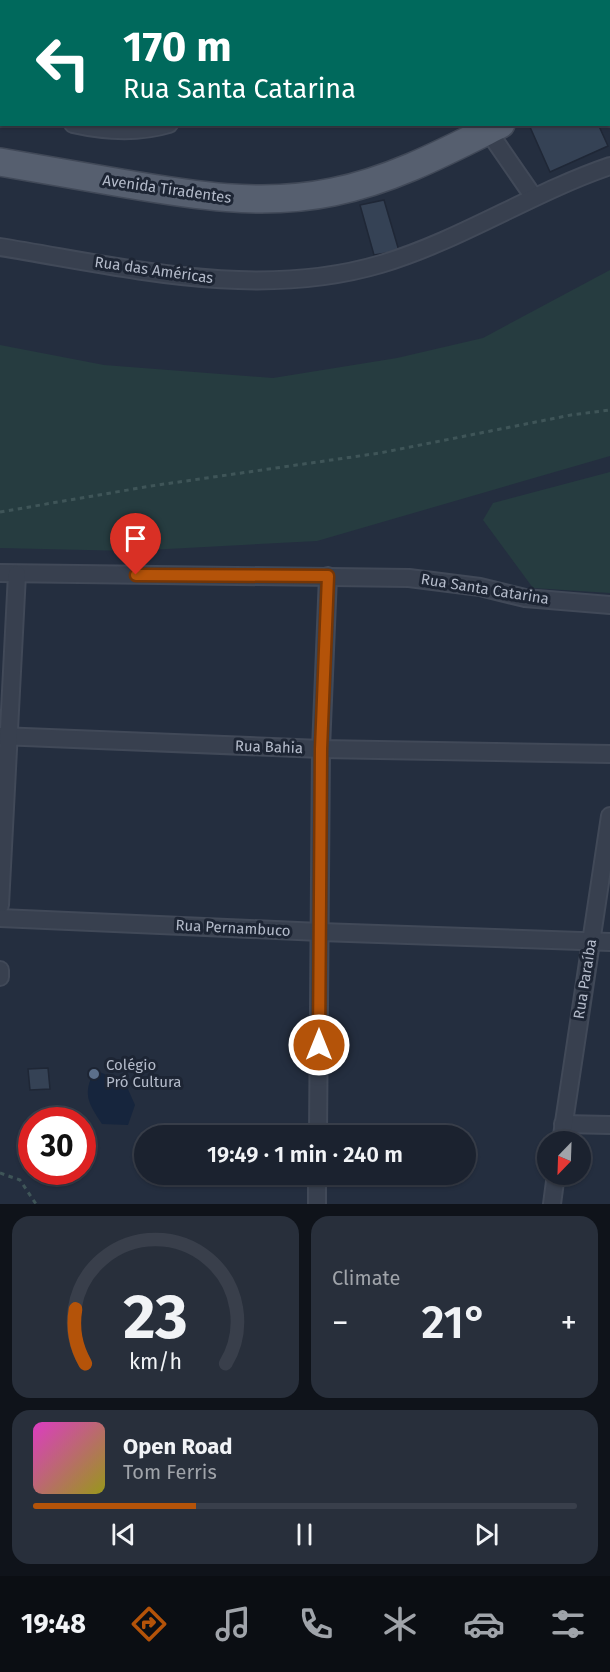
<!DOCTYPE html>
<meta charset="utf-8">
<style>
body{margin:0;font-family:"Fira Sans",sans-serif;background:#282f3b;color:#f1f3f6;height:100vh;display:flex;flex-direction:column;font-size:22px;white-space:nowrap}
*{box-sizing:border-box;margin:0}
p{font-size:20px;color:#a0a4aa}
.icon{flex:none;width:33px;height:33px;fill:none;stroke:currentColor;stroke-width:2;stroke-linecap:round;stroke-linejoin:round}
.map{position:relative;height:1204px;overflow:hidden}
.sheet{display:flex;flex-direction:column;gap:12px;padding:12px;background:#0f131a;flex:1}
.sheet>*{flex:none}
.hud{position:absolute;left:0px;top:0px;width:610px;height:126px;box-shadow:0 2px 4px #0004,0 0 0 2px #393f4b;background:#00695c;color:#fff;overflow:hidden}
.needle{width:39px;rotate:203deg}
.tools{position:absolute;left:537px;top:1131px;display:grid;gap:12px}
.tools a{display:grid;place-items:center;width:54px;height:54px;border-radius:50%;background:#1b222f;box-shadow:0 2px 4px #0004,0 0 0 2px #393f4b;font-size:30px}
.speed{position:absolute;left:18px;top:1107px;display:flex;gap:12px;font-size:30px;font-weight:700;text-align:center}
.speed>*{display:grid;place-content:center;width:78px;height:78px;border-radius:50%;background:#1b222f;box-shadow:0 2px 4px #0004,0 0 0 2px #393f4b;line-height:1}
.speed .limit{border:9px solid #d22;background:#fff;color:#111}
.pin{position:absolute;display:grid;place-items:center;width:51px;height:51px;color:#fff;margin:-62px -26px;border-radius:50% 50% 50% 0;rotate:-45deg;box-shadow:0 0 6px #0007}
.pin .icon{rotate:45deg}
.me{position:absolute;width:66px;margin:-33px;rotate:0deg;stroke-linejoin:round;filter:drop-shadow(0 0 4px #0008)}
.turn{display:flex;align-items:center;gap:21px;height:126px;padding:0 24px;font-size:27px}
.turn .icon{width:78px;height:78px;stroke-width:2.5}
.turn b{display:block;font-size:42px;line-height:51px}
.big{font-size:45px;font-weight:600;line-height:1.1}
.sheet .widget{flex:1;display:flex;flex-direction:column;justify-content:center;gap:9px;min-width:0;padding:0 21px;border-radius:18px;background:#282f3b}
.sheet .dial{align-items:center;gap:0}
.dial svg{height:156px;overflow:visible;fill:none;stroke:#393f4b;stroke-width:7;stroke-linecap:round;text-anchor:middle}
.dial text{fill:#f1f3f6;stroke:none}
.song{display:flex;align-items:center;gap:18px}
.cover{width:72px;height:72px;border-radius:9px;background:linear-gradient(135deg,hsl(310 70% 55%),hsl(60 70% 35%))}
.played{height:6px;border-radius:3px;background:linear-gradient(90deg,#b45309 30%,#393f4b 30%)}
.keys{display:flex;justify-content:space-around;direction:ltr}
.heat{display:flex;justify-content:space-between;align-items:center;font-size:33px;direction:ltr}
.sheet .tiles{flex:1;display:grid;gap:12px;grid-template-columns:1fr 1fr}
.widget:last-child{grid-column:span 2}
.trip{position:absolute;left:134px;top:1125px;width:342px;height:60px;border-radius:30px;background:#1b222f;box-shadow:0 2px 4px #0004,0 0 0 2px #393f4b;font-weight:600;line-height:60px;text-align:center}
.menu{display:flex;height:96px;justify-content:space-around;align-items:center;background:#0b0e13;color:#a0a4aa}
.menu .icon{width:42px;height:42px}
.menu .on{color:#b45309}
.menu b{font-size:27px;color:#f1f3f6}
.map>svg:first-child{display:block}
</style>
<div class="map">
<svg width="610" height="1204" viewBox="0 0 610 1204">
<rect width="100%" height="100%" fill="#242e3f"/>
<g fill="#263c40">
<polygon points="610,270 610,456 317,541 130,551 0,548 0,345 104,365 273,378 397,358 483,338"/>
<polygon points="610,472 610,593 533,588 483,520 493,503"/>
</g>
<path fill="#16253d" d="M95,1070L109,1076L127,1087L135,1105L128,1125L102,1124C88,1103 82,1094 95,1070Z"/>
<g fill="#354255" stroke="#1f2736" stroke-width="1.5">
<polygon points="534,124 598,124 608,146 550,172 530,127"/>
<polygon points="384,200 399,251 374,255 360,205"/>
<polygon points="48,1068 50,1089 30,1090 28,1069"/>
</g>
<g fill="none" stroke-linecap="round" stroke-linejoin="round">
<defs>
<g id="minor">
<polyline points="398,0 399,2"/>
<polyline points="370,2 372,0"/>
<polyline points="609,11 610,11"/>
<polyline points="0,108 2,108"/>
<path d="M73,124C104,131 139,133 169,124"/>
<polyline points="484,125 533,196"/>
<path d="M0,247C125,267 256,301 381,264C461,240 531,193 610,166"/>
<polyline points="0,573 409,578 480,587 525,598 610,605"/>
<polyline points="0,736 321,749 610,754"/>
<polyline points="0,905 17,574"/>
<polyline points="0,918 320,932 610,942"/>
<polyline points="0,970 0,977"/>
<polyline points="563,1124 610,1125"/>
<polyline points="318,1136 321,749 328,576"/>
<polyline points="561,1142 610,816"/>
<polyline points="317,1204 317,1174"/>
<polyline points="552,1204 556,1174"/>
</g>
<g id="primary">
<polyline points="609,47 610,46"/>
<polyline points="609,72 610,72"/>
<path d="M0,162C40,169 81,176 121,183C191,195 262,207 333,192C393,180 447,151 501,124"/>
</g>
</defs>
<use href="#minor" stroke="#414958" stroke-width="20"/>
<use href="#primary" stroke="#414958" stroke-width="30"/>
<g stroke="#3f5558" stroke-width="3" stroke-dasharray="4.5 4.5" stroke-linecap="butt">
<polyline points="0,512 151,486 380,453 571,415 610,410"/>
<polyline points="0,1173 20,1180 36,1204"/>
</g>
<use href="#minor" stroke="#38404f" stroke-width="16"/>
<use href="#primary" stroke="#565f6f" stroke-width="27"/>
</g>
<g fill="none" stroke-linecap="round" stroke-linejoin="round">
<defs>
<polyline id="route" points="136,575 328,576 321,749 319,1045"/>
</defs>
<use href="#route" stroke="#753606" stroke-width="15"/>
<use href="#route" stroke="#b45309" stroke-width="10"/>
</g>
<circle fill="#5c6f8a" stroke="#1d2534" stroke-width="2" cx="94" cy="1074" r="6"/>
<g text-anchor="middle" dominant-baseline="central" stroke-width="6" stroke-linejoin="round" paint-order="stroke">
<g font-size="15" fill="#b4bbca" stroke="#1d2534">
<text transform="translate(167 189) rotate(8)">Avenida Tiradentes</text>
<text transform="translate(154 270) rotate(8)">Rua das Américas</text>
<text transform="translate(485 589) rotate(9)">Rua Santa Catarina</text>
<text transform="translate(269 747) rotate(2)">Rua Bahia</text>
<text transform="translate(233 928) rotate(3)">Rua Pernambuco</text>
<text transform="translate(585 979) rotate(-81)">Rua Paraíba</text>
</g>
<g font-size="15" fill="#b4bbca" stroke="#1d2534" text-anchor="start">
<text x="106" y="1065">Colégio<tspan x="106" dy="17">Pró Cultura</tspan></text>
</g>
</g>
</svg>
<div class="tools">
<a><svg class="needle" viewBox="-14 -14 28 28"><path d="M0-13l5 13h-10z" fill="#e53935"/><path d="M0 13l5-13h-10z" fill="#a0a4aa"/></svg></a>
</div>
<div class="speed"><div class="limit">30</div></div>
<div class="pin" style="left:136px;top:575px;background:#d93025"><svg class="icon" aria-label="arrive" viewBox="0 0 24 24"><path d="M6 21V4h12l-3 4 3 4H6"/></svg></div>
<svg class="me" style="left:319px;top:1045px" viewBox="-20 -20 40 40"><circle r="17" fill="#b45309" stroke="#fff" stroke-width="3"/><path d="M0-11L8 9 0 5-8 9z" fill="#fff"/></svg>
<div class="trip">19:49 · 1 min · 240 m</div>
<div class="hud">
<div class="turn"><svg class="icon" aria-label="left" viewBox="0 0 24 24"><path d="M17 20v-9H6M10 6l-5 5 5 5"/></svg><div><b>170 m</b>Rua Santa Catarina</div></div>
</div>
</div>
<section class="sheet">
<div class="tiles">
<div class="widget dial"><svg viewBox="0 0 100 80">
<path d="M14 69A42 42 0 1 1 86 69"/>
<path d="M14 69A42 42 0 0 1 9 41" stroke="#b45309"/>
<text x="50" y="56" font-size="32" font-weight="700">23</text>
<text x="50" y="72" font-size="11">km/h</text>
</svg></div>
<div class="widget"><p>Climate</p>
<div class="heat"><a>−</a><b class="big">21°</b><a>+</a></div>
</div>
<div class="widget">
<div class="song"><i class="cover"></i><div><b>Open Road</b><p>Tom Ferris</p></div></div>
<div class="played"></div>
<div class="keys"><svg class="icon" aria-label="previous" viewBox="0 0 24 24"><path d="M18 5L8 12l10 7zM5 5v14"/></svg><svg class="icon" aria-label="pause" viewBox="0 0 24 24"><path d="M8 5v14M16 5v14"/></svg><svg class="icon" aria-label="next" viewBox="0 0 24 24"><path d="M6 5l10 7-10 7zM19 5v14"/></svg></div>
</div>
</div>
</section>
<nav class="menu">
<b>19:48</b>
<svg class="icon on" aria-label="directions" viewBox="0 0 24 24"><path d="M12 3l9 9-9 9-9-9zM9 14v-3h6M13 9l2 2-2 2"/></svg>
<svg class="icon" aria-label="music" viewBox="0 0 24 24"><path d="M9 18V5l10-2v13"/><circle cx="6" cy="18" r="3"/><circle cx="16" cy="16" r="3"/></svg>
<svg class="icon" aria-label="phone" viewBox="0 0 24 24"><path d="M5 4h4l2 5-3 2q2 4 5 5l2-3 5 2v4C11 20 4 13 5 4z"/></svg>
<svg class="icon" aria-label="climate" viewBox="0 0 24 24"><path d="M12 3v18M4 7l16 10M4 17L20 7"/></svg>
<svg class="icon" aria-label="car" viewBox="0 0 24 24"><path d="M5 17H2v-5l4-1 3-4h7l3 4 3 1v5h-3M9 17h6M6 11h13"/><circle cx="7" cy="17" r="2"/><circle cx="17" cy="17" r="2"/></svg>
<svg class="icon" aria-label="filters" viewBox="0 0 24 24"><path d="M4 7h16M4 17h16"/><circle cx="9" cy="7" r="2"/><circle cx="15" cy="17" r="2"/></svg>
</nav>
